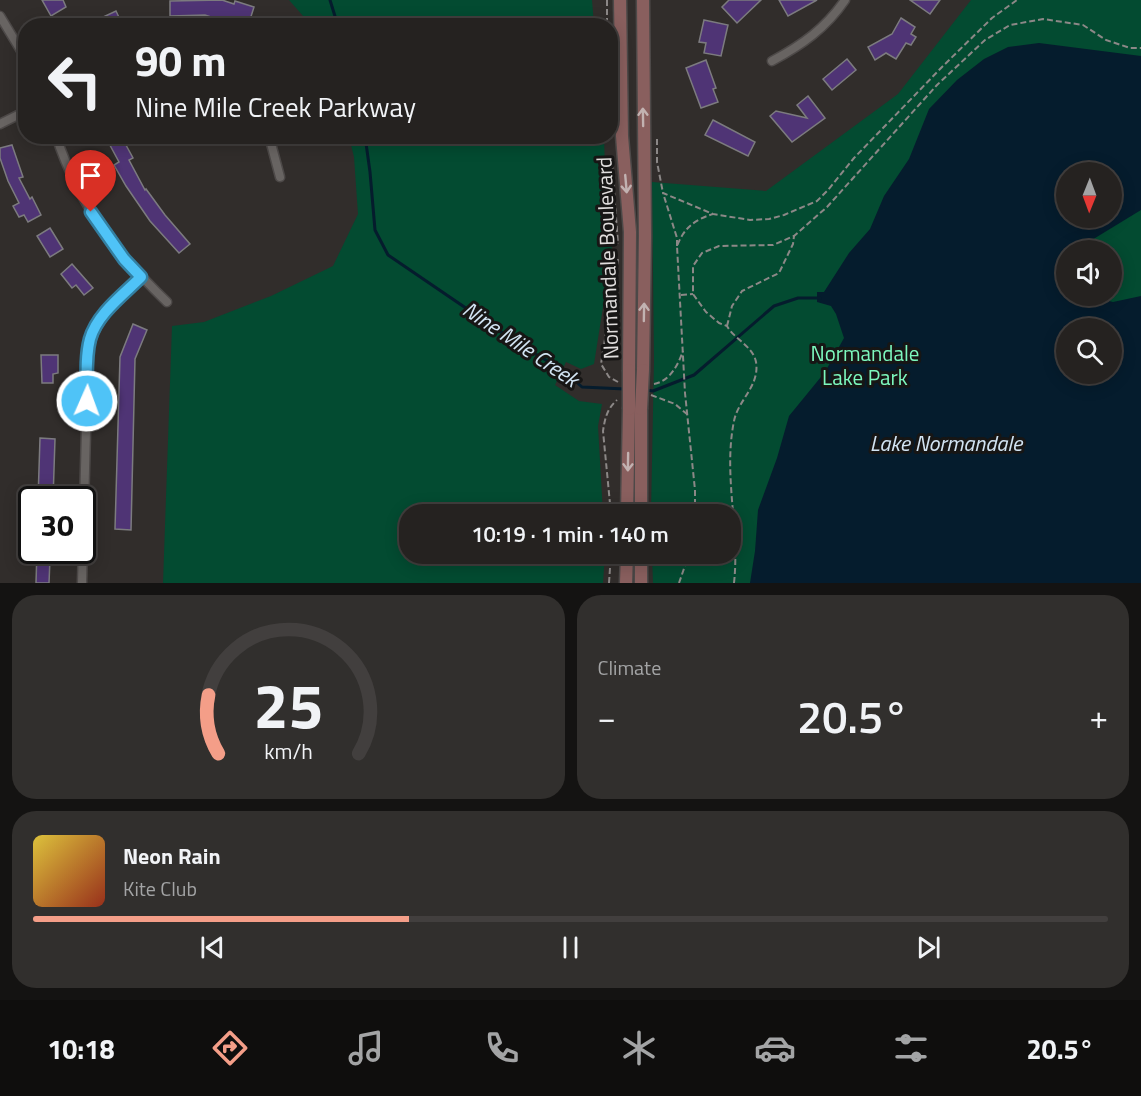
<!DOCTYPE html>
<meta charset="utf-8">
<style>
body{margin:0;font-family:"Titillium Web",sans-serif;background:#312f2d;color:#f1f3f6;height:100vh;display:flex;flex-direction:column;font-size:22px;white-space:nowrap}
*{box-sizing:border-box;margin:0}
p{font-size:20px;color:#a3a4a5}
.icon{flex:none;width:33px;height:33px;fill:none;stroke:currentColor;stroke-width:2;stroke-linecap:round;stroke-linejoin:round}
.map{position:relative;height:583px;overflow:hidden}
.side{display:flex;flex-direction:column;gap:12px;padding:12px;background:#141312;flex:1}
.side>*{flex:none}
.top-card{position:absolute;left:18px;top:18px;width:600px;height:126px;border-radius:24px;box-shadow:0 3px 15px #0003,0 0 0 2px #423f3e;background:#252220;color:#f1f3f6;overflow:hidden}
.needle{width:39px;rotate:181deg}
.fabs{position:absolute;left:1056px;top:162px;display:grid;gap:12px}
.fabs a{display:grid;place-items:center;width:66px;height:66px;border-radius:50%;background:#252220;box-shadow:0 3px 15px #0003,0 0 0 2px #423f3e;font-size:30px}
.speed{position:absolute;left:18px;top:486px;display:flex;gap:12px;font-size:30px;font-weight:700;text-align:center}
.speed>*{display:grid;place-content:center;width:78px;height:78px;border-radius:50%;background:#252220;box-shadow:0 3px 15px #0003,0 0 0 2px #423f3e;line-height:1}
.speed .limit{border:3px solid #111;border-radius:9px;background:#fff;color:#111}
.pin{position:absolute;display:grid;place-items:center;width:51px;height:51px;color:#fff;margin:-62px -26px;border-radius:50% 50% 50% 0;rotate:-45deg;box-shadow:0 0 6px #0007}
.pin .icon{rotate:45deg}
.me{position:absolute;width:66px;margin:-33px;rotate:2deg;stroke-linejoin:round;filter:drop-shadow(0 0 4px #0008)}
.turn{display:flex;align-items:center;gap:21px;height:126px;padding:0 18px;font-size:27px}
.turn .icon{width:78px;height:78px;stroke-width:2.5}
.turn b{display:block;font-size:42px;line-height:51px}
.big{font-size:45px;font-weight:600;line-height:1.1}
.side .tile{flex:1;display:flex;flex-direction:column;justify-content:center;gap:9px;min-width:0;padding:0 21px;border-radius:24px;background:#312f2d}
.side .dial{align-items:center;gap:0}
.dial svg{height:156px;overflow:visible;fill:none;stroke:#423f3e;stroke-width:7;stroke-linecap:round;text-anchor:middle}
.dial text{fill:#f1f3f6;stroke:none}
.song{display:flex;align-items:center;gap:18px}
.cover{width:72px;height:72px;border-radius:9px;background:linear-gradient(135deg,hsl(50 70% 55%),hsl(10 70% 35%))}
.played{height:6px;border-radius:3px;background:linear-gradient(90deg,#f49e88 35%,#423f3e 35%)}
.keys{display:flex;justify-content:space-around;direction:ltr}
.heat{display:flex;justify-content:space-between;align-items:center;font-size:33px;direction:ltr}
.side .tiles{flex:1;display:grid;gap:12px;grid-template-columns:1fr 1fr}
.tile:last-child{grid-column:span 2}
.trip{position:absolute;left:399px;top:504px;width:342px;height:60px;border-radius:24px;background:#252220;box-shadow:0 3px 15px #0003,0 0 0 2px #423f3e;font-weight:600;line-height:60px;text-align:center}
.tab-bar{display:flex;height:96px;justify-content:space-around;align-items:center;background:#0f0e0d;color:#a3a4a5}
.tab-bar .icon{width:42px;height:42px}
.tab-bar .active{color:#f49e88}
.tab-bar b{font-size:27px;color:#f1f3f6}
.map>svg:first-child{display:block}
</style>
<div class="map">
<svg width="1141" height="583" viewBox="0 0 1141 583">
<rect width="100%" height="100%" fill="#312d2b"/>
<g fill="#034b31" fill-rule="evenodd">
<polygon points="289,0 592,0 594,25 311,25"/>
<path d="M971,0H1141V583H653L652,554H730V514H651L654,360L652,182L766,191L898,94ZM1066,172H1112V218H1066ZM1066,250H1112V296H1066ZM1066,328H1112V374H1066Z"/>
<polygon points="349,137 604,137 605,170 612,250 594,364 581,369 566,362 555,385 579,401 602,404 598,426 603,514 410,514 410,554 605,554 603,583 163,583 172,326 204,322 271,296 333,266 358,214 354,157"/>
</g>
<path fill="#051c2d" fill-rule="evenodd" d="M1039,43L1141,56V210L1082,246L1079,250H1066V296H1089L1113,302L1141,296V583H750L755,551L758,510L777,458L789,416L825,372L844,338L836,314L831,306L817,302V292H824L849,253L870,229L884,196L909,159L929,109L957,80L984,59L1008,47ZM1066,172H1112V218H1066ZM1066,328H1112V374H1066Z"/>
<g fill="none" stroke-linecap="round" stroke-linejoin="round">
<g stroke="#051c2d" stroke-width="3">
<polyline points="330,0 338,26"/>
<polyline points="365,136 370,172 375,230 388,255 520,345 563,370 582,387 625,389"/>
<polyline points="646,390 653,391 694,375 774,306 798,298 820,298"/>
</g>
</g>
<g fill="#4f3475" stroke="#7c7b7f" stroke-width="1.5">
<polygon points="42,0 63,0 66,7 51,16"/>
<polygon points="222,0 234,4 235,1 254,7 248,26 238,26 205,15 170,16 170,1"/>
<polygon points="729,0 761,0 737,23 722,7"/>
<polygon points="779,0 817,0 788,16"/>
<polygon points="910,0 940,0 930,14"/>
<polygon points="116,11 123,26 84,26"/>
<polygon points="901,18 915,27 911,34 916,37 911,45 906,43 896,59 886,53 875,60 868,47 892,34"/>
<polygon points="704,20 728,25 721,56 704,53 706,43 699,42"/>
<polygon points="847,59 856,70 832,90 823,79"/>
<polygon points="706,60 716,88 713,89 718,102 701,108 686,68"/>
<polygon points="808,96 825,118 792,142 770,116 776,111 807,118 797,105"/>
<polygon points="713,120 755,142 748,156 705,135"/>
<polygon points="105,136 121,136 133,158 129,160 145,190 146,189 165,215 190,244 179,253 150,221 126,186 114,165 119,162"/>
<polygon points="12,145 23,177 19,178 30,199 32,197 41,215 28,222 24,215 19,217 13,206 19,203 8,181 0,158 0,148"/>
<polygon points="50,228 63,249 50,257 37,236"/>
<polygon points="72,264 93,288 84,295 76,285 72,288 61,274"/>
<polygon points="133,324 147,330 135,359 131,530 115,529 120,357"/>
<polygon points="41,355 58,355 58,373 53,374 53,383 42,383"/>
<polygon points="40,438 55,439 53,500 38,500"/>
<polygon points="37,550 53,550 53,559 50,559 49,583 36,583"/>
</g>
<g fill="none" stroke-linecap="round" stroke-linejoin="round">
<defs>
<g id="minor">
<polyline points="0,16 26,59"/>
<path d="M772,61C802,45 826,28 845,0"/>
<polyline points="0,124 26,111"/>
<path d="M56,136C79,205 116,253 167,302"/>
<polyline points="269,136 280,177"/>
<path d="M82,583L88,355C93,319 116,302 141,277"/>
</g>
<g id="secondary">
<polyline points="620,0 622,136 630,232 629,370"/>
<polyline points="643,370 645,236 643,0"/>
<polyline points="627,514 629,409"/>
<polyline points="641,514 641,409"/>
<polyline points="626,583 627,554"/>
<polyline points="641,583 641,554"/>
</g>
</defs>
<use href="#minor" stroke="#4d4948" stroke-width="11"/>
<use href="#secondary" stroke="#4d4948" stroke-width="15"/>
<g stroke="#8c8887" stroke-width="2" stroke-dasharray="6 3" stroke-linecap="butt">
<polyline points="607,0 607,26"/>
<polyline points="657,139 657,162 663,193"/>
<polyline points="612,163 618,244"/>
<polyline points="677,246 677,238 663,193 713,214 750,220 769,219 784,215 817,201 828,190 854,158 942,67 992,18 1017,0"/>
<polyline points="618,259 601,364 609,377 618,382"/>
<polyline points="681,295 693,294"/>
<polyline points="727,326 732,306 742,291 779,273 793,244 794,236"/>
<path d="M654,384C670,381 678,365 683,351"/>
<polyline points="651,395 675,404 688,415"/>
<path d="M611,514L603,431C605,418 607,409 617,400"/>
<path d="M695,514V490L685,393L677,246C684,228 694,220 713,214"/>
<polyline points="609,583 611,554"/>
<polyline points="679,583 689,554"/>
<path d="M734,583C740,529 723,475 734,421C738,400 760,386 756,362C753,346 734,339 727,326L719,323L706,312L693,294V266L702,253L719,246L773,245L794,236L827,207L937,85L985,40L1010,25L1043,19L1083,25L1106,40L1130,48H1141"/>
</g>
<use href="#minor" stroke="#686462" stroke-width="8"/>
<use href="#secondary" stroke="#895f5e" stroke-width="12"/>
<defs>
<g id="secondary-bridge">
<polyline points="629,409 629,370"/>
<polyline points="641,409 643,370"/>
</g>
</defs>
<use href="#secondary-bridge" stroke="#4d4948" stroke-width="15" stroke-linecap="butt"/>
<use href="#secondary-bridge" stroke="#895f5e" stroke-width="12"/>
</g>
<defs><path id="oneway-shaft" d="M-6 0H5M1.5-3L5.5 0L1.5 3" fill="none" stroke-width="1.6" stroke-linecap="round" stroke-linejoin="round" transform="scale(1.5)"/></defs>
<g stroke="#c2b2b1">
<use href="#oneway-shaft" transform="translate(643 117) rotate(-91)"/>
<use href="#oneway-shaft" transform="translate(626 184) rotate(85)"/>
<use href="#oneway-shaft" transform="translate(644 312) rotate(-89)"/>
<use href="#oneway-shaft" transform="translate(628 462) rotate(91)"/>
</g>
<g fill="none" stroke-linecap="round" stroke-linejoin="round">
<defs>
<path id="route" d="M87,401C87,381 85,358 90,339C97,314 123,295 141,277L124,259L91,212"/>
</defs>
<use href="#route" stroke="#337fa1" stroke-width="15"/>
<use href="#route" stroke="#4fc3f7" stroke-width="10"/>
</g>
<g text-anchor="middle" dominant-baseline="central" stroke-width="6" stroke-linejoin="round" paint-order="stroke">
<g font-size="21" fill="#e1dedd" stroke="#171615">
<text transform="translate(607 258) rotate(-92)">Normandale Boulevard</text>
</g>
<g font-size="21" fill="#7df8be" stroke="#171615">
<text x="865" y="353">Normandale<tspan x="865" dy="24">Lake Park</tspan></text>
</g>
<g font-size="22" font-style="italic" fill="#d2e4f3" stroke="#171615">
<text transform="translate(521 344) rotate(34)">Nine Mile Creek</text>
<text x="946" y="443">Lake Normandale</text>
</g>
</g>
</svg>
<div class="fabs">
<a><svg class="needle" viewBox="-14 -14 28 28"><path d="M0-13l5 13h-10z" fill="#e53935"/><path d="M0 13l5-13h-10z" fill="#a3a4a5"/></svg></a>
<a><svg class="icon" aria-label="sound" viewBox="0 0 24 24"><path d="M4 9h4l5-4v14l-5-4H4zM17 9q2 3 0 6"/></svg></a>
<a><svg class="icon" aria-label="search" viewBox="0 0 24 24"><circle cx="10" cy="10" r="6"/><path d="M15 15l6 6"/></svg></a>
</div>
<div class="speed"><div class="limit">30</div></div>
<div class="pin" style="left:91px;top:212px;background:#d93025"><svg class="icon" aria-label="arrive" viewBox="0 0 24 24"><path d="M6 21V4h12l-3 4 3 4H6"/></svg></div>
<svg class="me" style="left:87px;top:401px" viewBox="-20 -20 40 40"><circle r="17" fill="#4fc3f7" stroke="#fff" stroke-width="3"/><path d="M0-11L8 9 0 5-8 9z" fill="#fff"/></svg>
<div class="trip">10:19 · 1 min · 140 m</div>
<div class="top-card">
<div class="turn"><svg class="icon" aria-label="left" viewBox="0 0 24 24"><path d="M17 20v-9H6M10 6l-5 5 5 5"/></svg><div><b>90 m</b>Nine Mile Creek Parkway</div></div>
</div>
</div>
<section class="side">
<div class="tiles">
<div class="tile dial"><svg viewBox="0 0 100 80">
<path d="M14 69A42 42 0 1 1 86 69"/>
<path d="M14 69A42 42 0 0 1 9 39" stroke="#f49e88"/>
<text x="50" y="56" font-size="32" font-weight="700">25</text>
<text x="50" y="72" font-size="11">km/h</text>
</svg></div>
<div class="tile"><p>Climate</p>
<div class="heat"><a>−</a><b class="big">20.5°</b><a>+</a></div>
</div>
<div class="tile">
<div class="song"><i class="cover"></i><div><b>Neon Rain</b><p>Kite Club</p></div></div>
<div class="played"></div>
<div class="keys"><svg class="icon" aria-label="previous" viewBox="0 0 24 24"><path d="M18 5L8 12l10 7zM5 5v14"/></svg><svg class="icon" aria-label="pause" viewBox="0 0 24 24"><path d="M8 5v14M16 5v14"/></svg><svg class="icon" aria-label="next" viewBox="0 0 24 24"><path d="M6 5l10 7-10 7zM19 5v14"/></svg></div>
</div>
</div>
</section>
<nav class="tab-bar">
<b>10:18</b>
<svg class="icon active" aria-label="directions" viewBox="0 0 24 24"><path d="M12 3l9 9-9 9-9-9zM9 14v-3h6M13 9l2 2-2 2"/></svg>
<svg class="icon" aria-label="music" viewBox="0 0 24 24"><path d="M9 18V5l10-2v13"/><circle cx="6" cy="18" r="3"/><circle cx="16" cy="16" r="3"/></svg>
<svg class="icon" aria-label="phone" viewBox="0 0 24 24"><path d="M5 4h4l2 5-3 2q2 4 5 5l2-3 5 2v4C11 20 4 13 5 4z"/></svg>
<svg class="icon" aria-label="climate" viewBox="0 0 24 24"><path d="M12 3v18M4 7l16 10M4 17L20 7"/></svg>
<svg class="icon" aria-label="car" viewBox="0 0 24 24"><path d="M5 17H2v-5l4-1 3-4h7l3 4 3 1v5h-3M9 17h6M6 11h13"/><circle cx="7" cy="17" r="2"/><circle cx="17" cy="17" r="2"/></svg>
<svg class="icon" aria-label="filters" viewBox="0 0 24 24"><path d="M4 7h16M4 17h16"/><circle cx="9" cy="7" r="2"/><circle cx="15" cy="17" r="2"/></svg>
<b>20.5°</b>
</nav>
